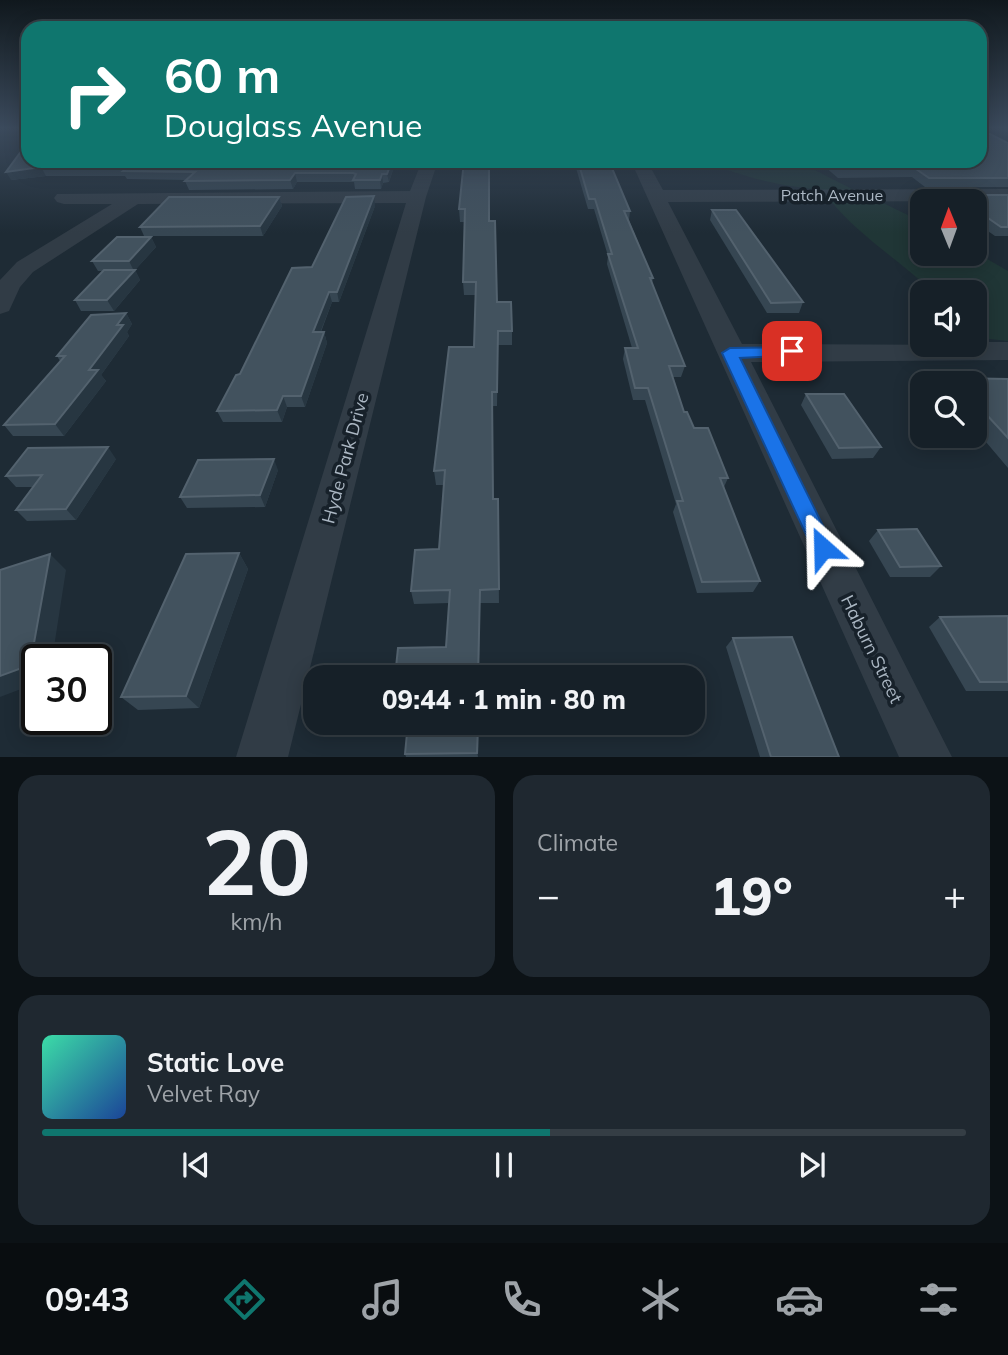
<!DOCTYPE html>
<meta charset="utf-8">
<style>
body{margin:0;font-family:Mulish,sans-serif;background:#1f2830;color:#f1f3f6;height:100vh;display:flex;flex-direction:column;font-size:26px;white-space:nowrap}
*{box-sizing:border-box;margin:0}
p{font-size:23px;color:#9ea3a8}
.icon{flex:none;width:38px;height:38px;fill:none;stroke:currentColor;stroke-width:2;stroke-linecap:round;stroke-linejoin:round}
.map{position:relative;height:757px;overflow:hidden}
.drawer{display:flex;flex-direction:column;gap:18px;padding:18px;background:#0c1216;flex:1}
.drawer>*{flex:none}
.banner{position:absolute;left:21px;top:21px;width:966px;height:147px;border-radius:21px;box-shadow:0 4px 18px #0003,0 0 0 2px #353e45;background:#0f766e;color:#fff;overflow:hidden}
.needle{width:46px;rotate:359deg}
.controls{position:absolute;left:910px;top:189px;display:grid;gap:14px}
.controls a{display:grid;place-items:center;width:77px;height:77px;border-radius:14px;background:#162028;box-shadow:0 4px 18px #0003,0 0 0 2px #353e45;font-size:35px}
.speed{position:absolute;left:21px;top:644px;display:flex;gap:14px;font-size:35px;font-weight:700;text-align:center}
.speed>*{display:grid;place-content:center;width:91px;height:91px;border-radius:50%;background:#162028;box-shadow:0 4px 18px #0003,0 0 0 2px #353e45;line-height:1}
.speed .limit{border:4px solid #111;border-radius:10px;background:#fff;color:#111}
.pin{position:absolute;display:grid;place-items:center;width:60px;height:60px;color:#fff;margin:-30px;border-radius:14px;box-shadow:0 4px 10px #0006}
.me{position:absolute;width:77px;margin:-38px;rotate:335deg;stroke-linejoin:round;filter:drop-shadow(0 0 5px #0008)}
.turn{display:flex;align-items:center;gap:24px;height:147px;padding:0 28px;font-size:32px}
.turn .icon{width:91px;height:91px;stroke-width:2.5}
.turn b{display:block;font-size:49px;line-height:60px}
.big{font-size:52px;font-weight:800;line-height:1.1}
.drawer .tile{flex:1;display:flex;flex-direction:column;justify-content:center;gap:10px;min-width:0;padding:0 24px;border-radius:21px;background:#1f2830}
.drawer .dial{align-items:center;gap:0}
.dial b{font-size:91px;line-height:1}
.song{display:flex;align-items:center;gap:21px}
.cover{width:84px;height:84px;border-radius:10px;background:linear-gradient(135deg,hsl(160 70% 55%),hsl(220 70% 35%))}
.played{height:7px;border-radius:4px;background:linear-gradient(90deg,#0f766e 55%,#353e45 55%)}
.keys{display:flex;justify-content:space-around;direction:ltr}
.heat{display:flex;justify-content:space-between;align-items:center;font-size:38px;direction:ltr}
.drawer .tiles{flex:1;display:grid;gap:18px;grid-template-columns:1fr 1fr}
.tile:last-child{grid-column:span 2}
.trip{position:absolute;left:303px;top:665px;width:402px;height:70px;border-radius:21px;background:#162028;box-shadow:0 4px 18px #0003,0 0 0 2px #353e45;font-weight:800;line-height:70px;text-align:center}
.menu{display:flex;height:112px;justify-content:space-around;align-items:center;background:#090d10;color:#9ea3a8}
.menu .icon{width:49px;height:49px}
.menu .active{color:#0f766e}
.menu b{font-size:32px;color:#f1f3f6}
.map>svg:first-child{display:block}
</style>
<div class="map">
<svg width="1008" height="757" viewBox="0 0 1008 757">
<rect width="100%" height="100%" fill="#1e2b35"/>
<g fill="#203636">
<path d="M707,161H797L856,191C809,192 750,182 707,161Z"/>
<path d="M875,199L922,222V254H975V252L1008,271V341L981,338L975,332V292H933C900,261 857,234 830,200Z"/>
</g>
<g fill="none" stroke-linecap="round" stroke-linejoin="round">
<g fill="#313c46" fill-rule="evenodd">
<polygon points="998,127 1008,127 1008,133"/>
<polygon points="422,161 438,161 426,197 288,757 236,757 406,203 138,204 33,272 20,287 9,311 0,314 0,280 17,262 112,204 64,204 57,202 54,198 57,194 410,191"/>
<polygon points="631,161 647,161 663,190 1008,189 1008,201 668,202 742,344 975,345 975,342 1008,342 1008,360 751,362 952,757 899,757"/>
</g>
</g>
<g fill="#364652">
<polygon points="1008,143 1008,187 925,187 912,177 838,178 818,161 980,161"/>
<polygon points="28,161 396,161 389,182 383,183 381,189 355,189 354,182 297,182 293,189 189,190 185,181 186,180 127,179 125,176 46,176 11,180"/>
<polygon points="464,161 489,221 497,302 512,331 512,345 498,345 497,406 493,406 493,499 498,499 499,603 480,603 479,677 395,677 446,647 449,603 414,604 411,591 439,549 444,485 436,485 434,471 474,347 476,295 464,295 463,282 465,222 460,222 459,209"/>
<polygon points="574,161 612,161 611,166 630,211 629,220 653,278 652,283 685,366 681,377 673,377 684,412 694,428 728,478 724,487 760,581 753,592 697,593 673,512 676,504 645,400 633,400 623,359 625,348 632,348 607,264 608,256 594,209 588,209"/>
<polygon points="954,195 1008,195 1008,236 995,236 975,222 975,201 950,201"/>
<polygon points="279,197 282,206 263,236 144,236 140,227"/>
<polygon points="375,206 339,302 332,302 321,332 324,332 327,343 305,407 287,407 282,422 223,422 217,411 240,374 312,267"/>
<polygon points="712,210 803,302 799,313 767,313 710,220"/>
<polygon points="151,237 156,247 135,270 140,280 114,311 81,311 75,300 104,271 98,271 92,261"/>
<polygon points="126,313 132,324 127,332 129,336 101,375 106,381 64,436 13,436 4,425 60,361 57,356"/>
<polygon points="953,378 1008,379 1008,468 975,429 975,383 949,383"/>
<polygon points="806,394 881,447 873,458 832,459 801,405"/>
<polygon points="116,459 76,520 27,521 16,510 34,487 16,487 6,476"/>
<polygon points="278,470 265,507 187,508 180,497"/>
<polygon points="878,530 941,566 930,577 890,577 869,541"/>
<polygon points="239,553 248,569 199,708 138,710 121,697"/>
<polygon points="1008,616 1008,691 966,691 929,627 940,617"/>
<polygon points="733,638 839,757 760,757 726,647"/>
<polygon points="408,723 479,723 478,757 406,757 405,754"/>
</g>
<g fill="#273641">
<polygon points="392,161 396,161 389,182 387,174"/>
<polygon points="41,167 46,176 11,180 6,172"/>
<polygon points="295,173 297,182 293,189 290,180"/>
<polygon points="382,174 383,183 381,189 380,180"/>
<polygon points="374,196 375,206 339,302 337,292"/>
<polygon points="279,197 282,206 263,236 260,226"/>
<polygon points="151,237 156,247 135,270 140,280 114,311 107,300 134,271 129,261"/>
<polygon points="329,292 332,302 316,343 313,332"/>
<polygon points="126,313 132,324 127,332 129,336 101,375 106,381 64,436 55,424 117,325"/>
<polygon points="324,332 327,343 305,407 301,396"/>
<polygon points="283,396 287,407 282,422 277,410"/>
<polygon points="108,447 116,459 76,520 66,509"/>
<polygon points="274,459 278,470 265,507 260,495"/>
<polygon points="239,553 248,569 199,708 186,696"/>
<polygon points="50,554 66,570 52,660 37,660 37,683 0,697 0,676"/>
<polygon points="480,590 479,677 478,677"/>
<polygon points="478,723 479,723 478,757 477,753"/>
</g>
<g fill="#42525e" stroke="#53626e" stroke-width="2">
<polygon points="980,134 990,134 1008,143 1008,178 929,178 916,169 842,169 832,161 980,161"/>
<polygon points="28,144 28,161 392,161 387,174 382,174 380,180 353,180 356,174 353,173 295,173 290,180 185,181 195,172 123,171 128,167 41,167 6,172 25,146"/>
<polygon points="464,161 489,161 489,221 495,221 497,302 511,302 512,331 498,331 497,392 492,392 493,499 498,499 499,589 480,590 478,677 395,677 398,648 446,647 450,590 411,591 415,550 439,549 445,470 434,471 449,347 474,347 476,282 463,282 465,209 459,209"/>
<polygon points="578,161 609,161 630,211 624,211 653,278 650,278 685,366 669,366 684,412 687,412 694,428 708,428 728,478 720,478 760,581 702,582 677,501 683,501 648,388 635,388 625,348 638,348 608,254 612,254 595,199 589,199"/>
<polygon points="954,195 1008,195 1008,227 1001,227 975,209 975,201 964,201"/>
<polygon points="374,196 337,292 329,292 313,332 324,332 301,396 283,396 277,410 217,411 236,375 240,374 292,268 312,267 346,197"/>
<polygon points="169,197 279,197 260,226 140,227"/>
<polygon points="712,210 736,210 803,302 771,303"/>
<polygon points="117,237 151,237 129,261 92,261"/>
<polygon points="104,270 135,270 107,300 75,300"/>
<polygon points="126,313 117,325 123,325 89,370 98,370 55,424 4,425 65,356 57,356 91,315"/>
<polygon points="953,378 1008,379 1008,438 975,402 975,383 958,383"/>
<polygon points="806,394 844,394 881,447 839,448"/>
<polygon points="108,447 66,509 16,510 42,475 6,476 28,448"/>
<polygon points="274,459 260,495 180,497 198,460"/>
<polygon points="917,529 941,566 900,567 878,530"/>
<polygon points="239,553 186,696 121,697 186,554"/>
<polygon points="50,554 30,665 0,676 0,570"/>
<polygon points="1008,616 1008,682 980,682 940,617"/>
<polygon points="792,637 839,757 771,757 733,638"/>
<polygon points="408,723 478,723 477,753 405,754"/>
</g>
<linearGradient id="sky" x2="0" y2="1"><stop stop-color="#10181d"/><stop offset="0.55" stop-color="#3b4a5c"/><stop offset="1" stop-color="#3b4a5c" stop-opacity="0"/></linearGradient>
<rect width="1008" height="233" fill="url(#sky)"/>
<polygon fill="#1a73e8" stroke="#114b97" stroke-width="2" points="792,347 797,348 799,351 797,355 740,358 834,548 831,554 823,557 815,554 722,353 730,348"/>
<g text-anchor="middle" dominant-baseline="central" stroke-width="7" stroke-linejoin="round" paint-order="stroke">
<g font-size="16" fill="#abb7c3" stroke="#17212a">
<text x="832" y="195">Patch Avenue</text>
</g>
<g font-size="18" fill="#abb7c3" stroke="#17212a">
<text transform="translate(345 458) rotate(-75)">Hyde Park Drive</text>
<text transform="translate(872 649) rotate(64)">Haburn Street</text>
</g>
</g>
</svg>
<div class="controls">
<a><svg class="needle" viewBox="-14 -14 28 28"><path d="M0-13l5 13h-10z" fill="#e53935"/><path d="M0 13l5-13h-10z" fill="#9ea3a8"/></svg></a>
<a><svg class="icon" aria-label="sound" viewBox="0 0 24 24"><path d="M4 9h4l5-4v14l-5-4H4zM17 9q2 3 0 6"/></svg></a>
<a><svg class="icon" aria-label="search" viewBox="0 0 24 24"><circle cx="10" cy="10" r="6"/><path d="M15 15l6 6"/></svg></a>
</div>
<div class="speed"><div class="limit">30</div></div>
<div class="pin" style="left:792px;top:351px;background:#d93025"><svg class="icon" aria-label="arrive" viewBox="0 0 24 24"><path d="M6 21V4h12l-3 4 3 4H6"/></svg></div>
<svg class="me" style="left:823px;top:548px" viewBox="-20 -20 40 40"><path d="M0-17L14 15 0 8-14 15z" fill="#1a73e8" stroke="#fff" stroke-width="4"/></svg>
<div class="trip">09:44 · 1 min · 80 m</div>
<div class="banner">
<div class="turn"><svg class="icon" aria-label="right" viewBox="0 0 24 24"><path d="M7 20v-9h11M14 6l5 5-5 5"/></svg><div><b>60 m</b>Douglass Avenue</div></div>
</div>
</div>
<section class="drawer">
<div class="tiles">
<div class="tile dial"><b>20</b><p>km/h</p></div>
<div class="tile"><p>Climate</p>
<div class="heat"><a>−</a><b class="big">19°</b><a>+</a></div>
</div>
<div class="tile">
<div class="song"><i class="cover"></i><div><b>Static Love</b><p>Velvet Ray</p></div></div>
<div class="played"></div>
<div class="keys"><svg class="icon" aria-label="previous" viewBox="0 0 24 24"><path d="M18 5L8 12l10 7zM5 5v14"/></svg><svg class="icon" aria-label="pause" viewBox="0 0 24 24"><path d="M8 5v14M16 5v14"/></svg><svg class="icon" aria-label="next" viewBox="0 0 24 24"><path d="M6 5l10 7-10 7zM19 5v14"/></svg></div>
</div>
</div>
</section>
<nav class="menu">
<b>09:43</b>
<svg class="icon active" aria-label="directions" viewBox="0 0 24 24"><path d="M12 3l9 9-9 9-9-9zM9 14v-3h6M13 9l2 2-2 2"/></svg>
<svg class="icon" aria-label="music" viewBox="0 0 24 24"><path d="M9 18V5l10-2v13"/><circle cx="6" cy="18" r="3"/><circle cx="16" cy="16" r="3"/></svg>
<svg class="icon" aria-label="phone" viewBox="0 0 24 24"><path d="M5 4h4l2 5-3 2q2 4 5 5l2-3 5 2v4C11 20 4 13 5 4z"/></svg>
<svg class="icon" aria-label="climate" viewBox="0 0 24 24"><path d="M12 3v18M4 7l16 10M4 17L20 7"/></svg>
<svg class="icon" aria-label="car" viewBox="0 0 24 24"><path d="M5 17H2v-5l4-1 3-4h7l3 4 3 1v5h-3M9 17h6M6 11h13"/><circle cx="7" cy="17" r="2"/><circle cx="17" cy="17" r="2"/></svg>
<svg class="icon" aria-label="filters" viewBox="0 0 24 24"><path d="M4 7h16M4 17h16"/><circle cx="9" cy="7" r="2"/><circle cx="15" cy="17" r="2"/></svg>
</nav>
